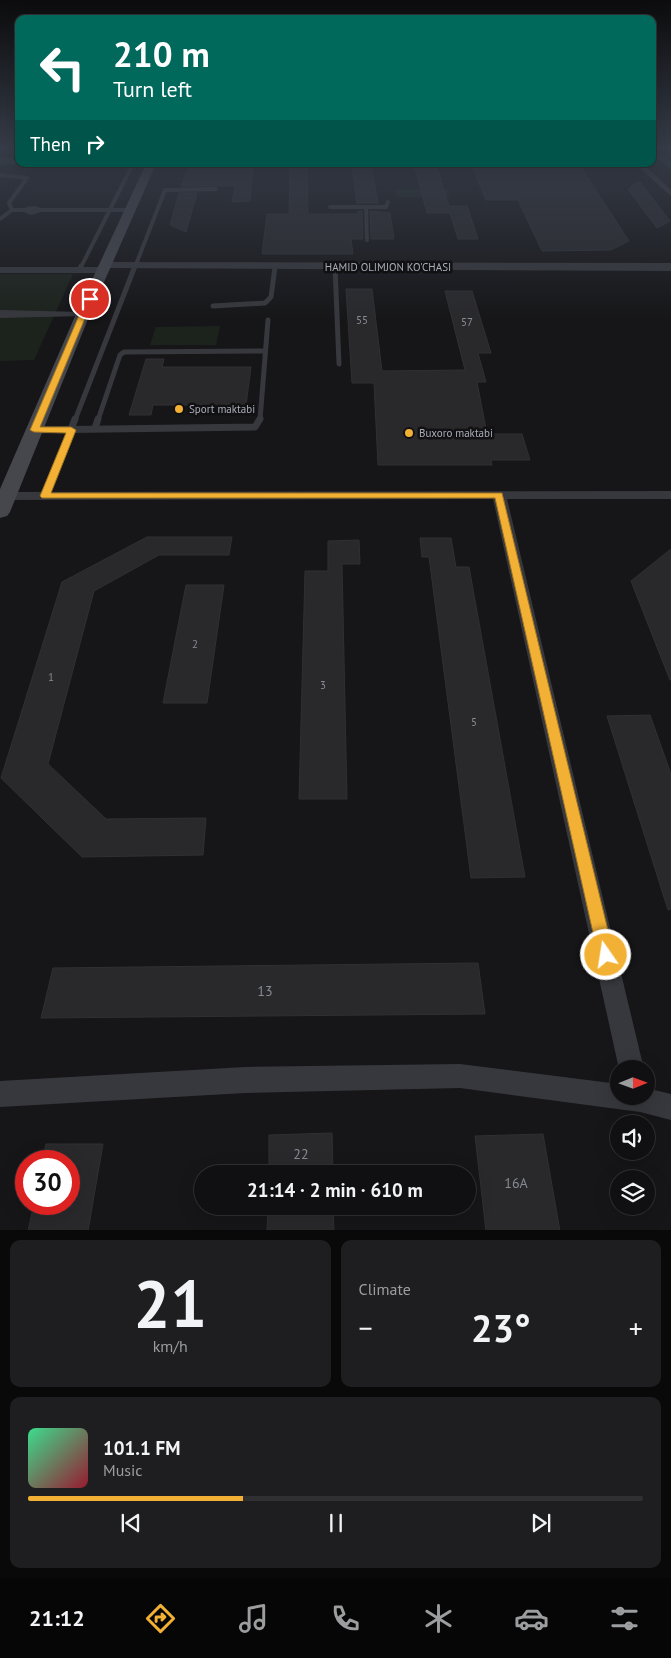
<!DOCTYPE html>
<meta charset="utf-8">
<style>
body{margin:0;font-family:"PT Sans",sans-serif;background:#1e1e20;color:#f1f3f6;height:100vh;display:flex;flex-direction:column;font-size:19px;white-space:nowrap}
*{box-sizing:border-box;margin:0}
p{font-size:16px;color:#9c9d9f}
.icon{flex:none;width:28px;height:28px;fill:none;stroke:currentColor;stroke-width:2;stroke-linecap:round;stroke-linejoin:round}
.map{position:relative;height:1230px;overflow:hidden}
.side{display:flex;flex-direction:column;gap:10px;padding:10px;background:#09090a;flex:1}
.side>*{flex:none}
.hud{position:absolute;left:15px;top:15px;width:641px;height:152px;border-radius:10px;box-shadow:0 5px 20px #0002,0 0 0 1px #303032;background:#00695c;color:#fff;overflow:hidden}
.needle{width:32px;rotate:89deg}
.buttons{position:absolute;left:610px;top:1060px;display:grid;gap:10px}
.buttons a{display:grid;place-items:center;width:45px;height:45px;border-radius:50%;background:#101012;box-shadow:0 5px 20px #0002,0 0 0 1px #303032;font-size:25px}
.speed{position:absolute;left:15px;top:1150px;display:flex;gap:10px;font-size:25px;font-weight:700;text-align:center}
.speed>*{display:grid;place-content:center;width:65px;height:65px;border-radius:50%;background:#101012;box-shadow:0 5px 20px #0002,0 0 0 1px #303032;line-height:1}
.speed .limit{border:8px solid #d22;background:#fff;color:#111}
.pin{position:absolute;display:grid;place-items:center;width:42px;height:42px;color:#fff;margin:-21px;border:2px solid #fff;border-radius:50%;box-shadow:0 1px 5px #0007}
.me{position:absolute;width:55px;margin:-28px;rotate:347deg;stroke-linejoin:round;filter:drop-shadow(0 0 4px #0008)}
.turn{display:flex;align-items:center;gap:18px;height:105px;padding:0 15px;font-size:22px}
.turn .icon{width:65px;height:65px;stroke-width:2.5}
.turn b{display:block;font-size:35px;line-height:42px}
.then{display:flex;align-items:center;height:48px;padding:0 15px;background:#0003;gap:10px;font-size:19px}
.big{font-size:38px;font-weight:700;line-height:1.1}
.side .widget{flex:1;display:flex;flex-direction:column;justify-content:center;gap:8px;min-width:0;padding:0 18px;border-radius:10px;background:#1e1e20}
.side .dial{align-items:center;gap:0}
.dial b{font-size:65px;line-height:1}
.song{display:flex;align-items:center;gap:15px}
.cover{width:60px;height:60px;border-radius:8px;background:linear-gradient(135deg,hsl(150 70% 55%),hsl(350 70% 35%))}
.played{height:5px;border-radius:2px;background:linear-gradient(90deg,#f2b134 35%,#303032 35%)}
.keys{display:flex;justify-content:space-around;direction:ltr}
.heat{display:flex;justify-content:space-between;align-items:center;font-size:28px;direction:ltr}
.side .tiles{flex:1;display:grid;gap:10px;grid-template-columns:1fr 1fr}
.widget:last-child{grid-column:span 2}
.trip{position:absolute;left:194px;top:1165px;width:282px;height:50px;border-radius:25px;background:#101012;box-shadow:0 5px 20px #0002,0 0 0 1px #303032;font-weight:700;line-height:50px;text-align:center}
.tabs{display:flex;height:80px;justify-content:space-around;align-items:center;background:#060607;color:#9c9d9f}
.tabs .icon{width:35px;height:35px}
.tabs .on{color:#f2b134}
.tabs b{font-size:22px;color:#f1f3f6}
.map>svg:first-child{display:block}
</style>
<div class="map">
<svg width="671" height="1231" viewBox="0 0 671 1231">
<rect width="100%" height="100%" fill="#161618"/>
<g fill="#1c231d">
<polygon points="395,188 448,188 450,197 396,197"/>
<polygon points="0,274 73,274 34,360 0,361"/>
<polygon points="220,326 216,345 150,345 156,327"/>
</g>
<g fill="none" stroke-linecap="round" stroke-linejoin="round">
<polygon fill="#2c353c" fill-rule="evenodd" points="652,149 671,161 671,169 652,156"/>
</g>
<g fill="#29292c" stroke="#303034">
<polygon points="414,164 436,164 449,206 467,206 478,239 458,239 450,213 427,213"/>
<polygon points="471,164 579,164 629,241 611,250 542,251 518,200 486,200"/>
<polygon points="352,165 371,165 378,203 357,203"/>
<polygon points="189,167 253,167 250,201 232,202 235,186 181,186"/>
<polygon points="290,167 307,167 308,214 358,214 358,211 362,211 363,239 351,239 353,254 262,254 267,214 289,214"/>
<polygon points="639,181 670,221 657,228 628,189"/>
<polygon points="179,193 197,193 186,232 170,225"/>
<polygon points="370,211 390,213 394,239 371,239"/>
<polygon points="346,289 372,289 382,371 465,370 445,291 472,291 491,353 478,353 486,382 477,382 487,434 522,434 530,460 491,460 492,465 378,465 374,383 352,383"/>
<polygon points="146,359 164,359 162,367 251,367 246,405 153,405 151,415 129,415"/>
<polygon points="147,537 232,537 229,555 159,555 94,591 48,764 106,819 206,818 203,855 82,857 1,778 62,582"/>
<polygon points="420,538 451,538 456,567 469,567 525,877 471,878 429,557 422,557"/>
<polygon points="359,540 360,564 342,564 347,799 299,799 305,571 328,571 328,541"/>
<polygon points="671,549 671,680 670,680 631,581"/>
<polygon points="186,585 224,585 207,703 163,703"/>
<polygon points="650,715 671,774 671,909 668,910 607,716"/>
<polygon points="478,963 485,1014 41,1018 53,968"/>
<polygon points="332,1133 333,1174 269,1174 269,1135"/>
<polygon points="543,1134 560,1231 486,1231 475,1136"/>
<polygon points="46,1144 103,1144 88,1231 28,1231 34,1204 69,1204 69,1161 42,1161"/>
<polygon points="268,1206 333,1206 334,1231 267,1231"/>
</g>
<g fill="none" stroke-linecap="round" stroke-linejoin="round">
<g stroke="#37383d" stroke-width="4">
<polyline points="0,163 19,162"/>
<polyline points="0,175 27,178 9,203 12,210"/>
<polyline points="330,207 386,207 388,202"/>
<polyline points="366,207 367,240"/>
<polygon points="34,208 40,210 31,213 26,211 27,209"/>
<polyline points="40,210 131,210"/>
<polyline points="0,219 12,210 25,210"/>
<polyline points="81,267 133,164"/>
<polyline points="135,267 165,190 216,189"/>
</g>
<g stroke="#37383d" stroke-width="5">
<polyline points="335,267 339,364"/>
<polyline points="79,270 81,266"/>
<polyline points="213,306 265,303 271,297 275,267"/>
<polyline points="75,420 135,266"/>
<polyline points="98,420 120,355 124,352 265,351"/>
<polyline points="260,420 268,320"/>
</g>
<g stroke="#37383d" stroke-width="7">
<polyline points="95,428 98,419"/>
<polyline points="34,430 255,427 260,419"/>
<polyline points="45,496 75,419"/>
</g>
<polygon fill="#37383d" fill-rule="evenodd" points="0,310 83,312 87,314 83,316 0,318"/>
<g fill="#37383d" fill-rule="evenodd">
<rect x="0" y="157" width="19" height="4"/>
<polygon points="635,164 643,164 671,190 671,196"/>
<polygon points="0,267 103,267 108,270 103,273 0,273"/>
<polygon points="671,491 671,499 507,499 644,1069 619,1069 493,499 0,500 0,492"/>
<polygon points="460,1064 619,1084 619,1096 646,1096 646,1088 671,1094 671,1120 640,1112 460,1088 245,1093 0,1107 0,1081 245,1067"/>
</g>
<polygon fill="#37383d" fill-rule="evenodd" points="105,262 671,263 671,271 101,268 99,266 101,264"/>
<polygon fill="#45474d" fill-rule="evenodd" points="146,164 156,164 90,314 10,512 7,516 0,518 0,489 76,314"/>
</g>
<linearGradient id="sky" x2="0" y2="1"><stop stop-color="#0c0c0d"/><stop offset="0.46" stop-color="#363c48"/><stop offset="1" stop-color="#363c48" stop-opacity="0"/></linearGradient>
<rect width="671" height="321" fill="url(#sky)"/>
<polygon fill="#f2b134" stroke="#9d7322" points="90,297 93,299 40,427 71,427 76,430 51,493 502,493 614,955 612,960 606,962 600,960 598,955 495,498 42,498 40,496 66,433 34,432 30,430 86,299"/>
<g fill="#f2b134" stroke="#111113" stroke-width="2">
<circle cx="179" cy="409" r="5"/>
<circle cx="409" cy="433" r="5"/>
</g>
<g text-anchor="middle" dominant-baseline="central" stroke-width="5" stroke-linejoin="round" paint-order="stroke">
<g font-size="11" fill="#a8adb8" stroke="#111113">
<text x="388" y="267">HAMID OLIMJON KO'CHASI</text>
</g>
<g font-size="11" fill="#888b94">
<text x="362" y="320">55</text>
<text x="467" y="322">57</text>
<text x="195" y="644">2</text>
<text x="51" y="677">1</text>
<text x="323" y="685">3</text>
<text x="474" y="722">5</text>
</g>
<g font-size="11" fill="#a8adb8" stroke="#111113" text-anchor="start">
<text x="189" y="409">Sport maktabi</text>
<text x="419" y="433">Buxoro maktabi</text>
</g>
<g font-size="14" fill="#888b94">
<text x="265" y="991">13</text>
<text x="301" y="1154">22</text>
<text x="516" y="1183">16А</text>
</g>
</g>
</svg>
<div class="buttons">
<a><svg class="needle" viewBox="-14 -14 28 28"><path d="M0-13l5 13h-10z" fill="#e53935"/><path d="M0 13l5-13h-10z" fill="#9c9d9f"/></svg></a>
<a><svg class="icon" aria-label="sound" viewBox="0 0 24 24"><path d="M4 9h4l5-4v14l-5-4H4zM17 9q2 3 0 6"/></svg></a>
<a><svg class="icon" aria-label="layers" viewBox="0 0 24 24"><path d="M12 4l9 5-9 5-9-5zM3 14l9 5 9-5"/></svg></a>
</div>
<div class="speed"><div class="limit">30</div></div>
<div class="pin" style="left:90px;top:299px;background:#d93025"><svg class="icon" aria-label="arrive" viewBox="0 0 24 24"><path d="M6 21V4h12l-3 4 3 4H6"/></svg></div>
<svg class="me" style="left:606px;top:955px" viewBox="-20 -20 40 40"><circle r="17" fill="#f2b134" stroke="#fff" stroke-width="3"/><path d="M0-11L8 9 0 5-8 9z" fill="#fff"/></svg>
<div class="trip">21:14 · 2 min · 610 m</div>
<div class="hud">
<div class="turn"><svg class="icon" aria-label="left" viewBox="0 0 24 24"><path d="M17 20v-9H6M10 6l-5 5 5 5"/></svg><div><b>210 m</b>Turn left</div></div>
<div class="then">Then<svg class="icon" aria-label="right" viewBox="0 0 24 24"><path d="M7 20v-9h11M14 6l5 5-5 5"/></svg></div>
</div>
</div>
<section class="side">
<div class="tiles">
<div class="widget dial"><b>21</b><p>km/h</p></div>
<div class="widget"><p>Climate</p>
<div class="heat"><a>−</a><b class="big">23°</b><a>+</a></div>
</div>
<div class="widget">
<div class="song"><i class="cover"></i><div><b>101.1 FM</b><p>Music</p></div></div>
<div class="played"></div>
<div class="keys"><svg class="icon" aria-label="previous" viewBox="0 0 24 24"><path d="M18 5L8 12l10 7zM5 5v14"/></svg><svg class="icon" aria-label="pause" viewBox="0 0 24 24"><path d="M8 5v14M16 5v14"/></svg><svg class="icon" aria-label="next" viewBox="0 0 24 24"><path d="M6 5l10 7-10 7zM19 5v14"/></svg></div>
</div>
</div>
</section>
<nav class="tabs">
<b>21:12</b>
<svg class="icon on" aria-label="directions" viewBox="0 0 24 24"><path d="M12 3l9 9-9 9-9-9zM9 14v-3h6M13 9l2 2-2 2"/></svg>
<svg class="icon" aria-label="music" viewBox="0 0 24 24"><path d="M9 18V5l10-2v13"/><circle cx="6" cy="18" r="3"/><circle cx="16" cy="16" r="3"/></svg>
<svg class="icon" aria-label="phone" viewBox="0 0 24 24"><path d="M5 4h4l2 5-3 2q2 4 5 5l2-3 5 2v4C11 20 4 13 5 4z"/></svg>
<svg class="icon" aria-label="climate" viewBox="0 0 24 24"><path d="M12 3v18M4 7l16 10M4 17L20 7"/></svg>
<svg class="icon" aria-label="car" viewBox="0 0 24 24"><path d="M5 17H2v-5l4-1 3-4h7l3 4 3 1v5h-3M9 17h6M6 11h13"/><circle cx="7" cy="17" r="2"/><circle cx="17" cy="17" r="2"/></svg>
<svg class="icon" aria-label="filters" viewBox="0 0 24 24"><path d="M4 7h16M4 17h16"/><circle cx="9" cy="7" r="2"/><circle cx="15" cy="17" r="2"/></svg>
</nav>
